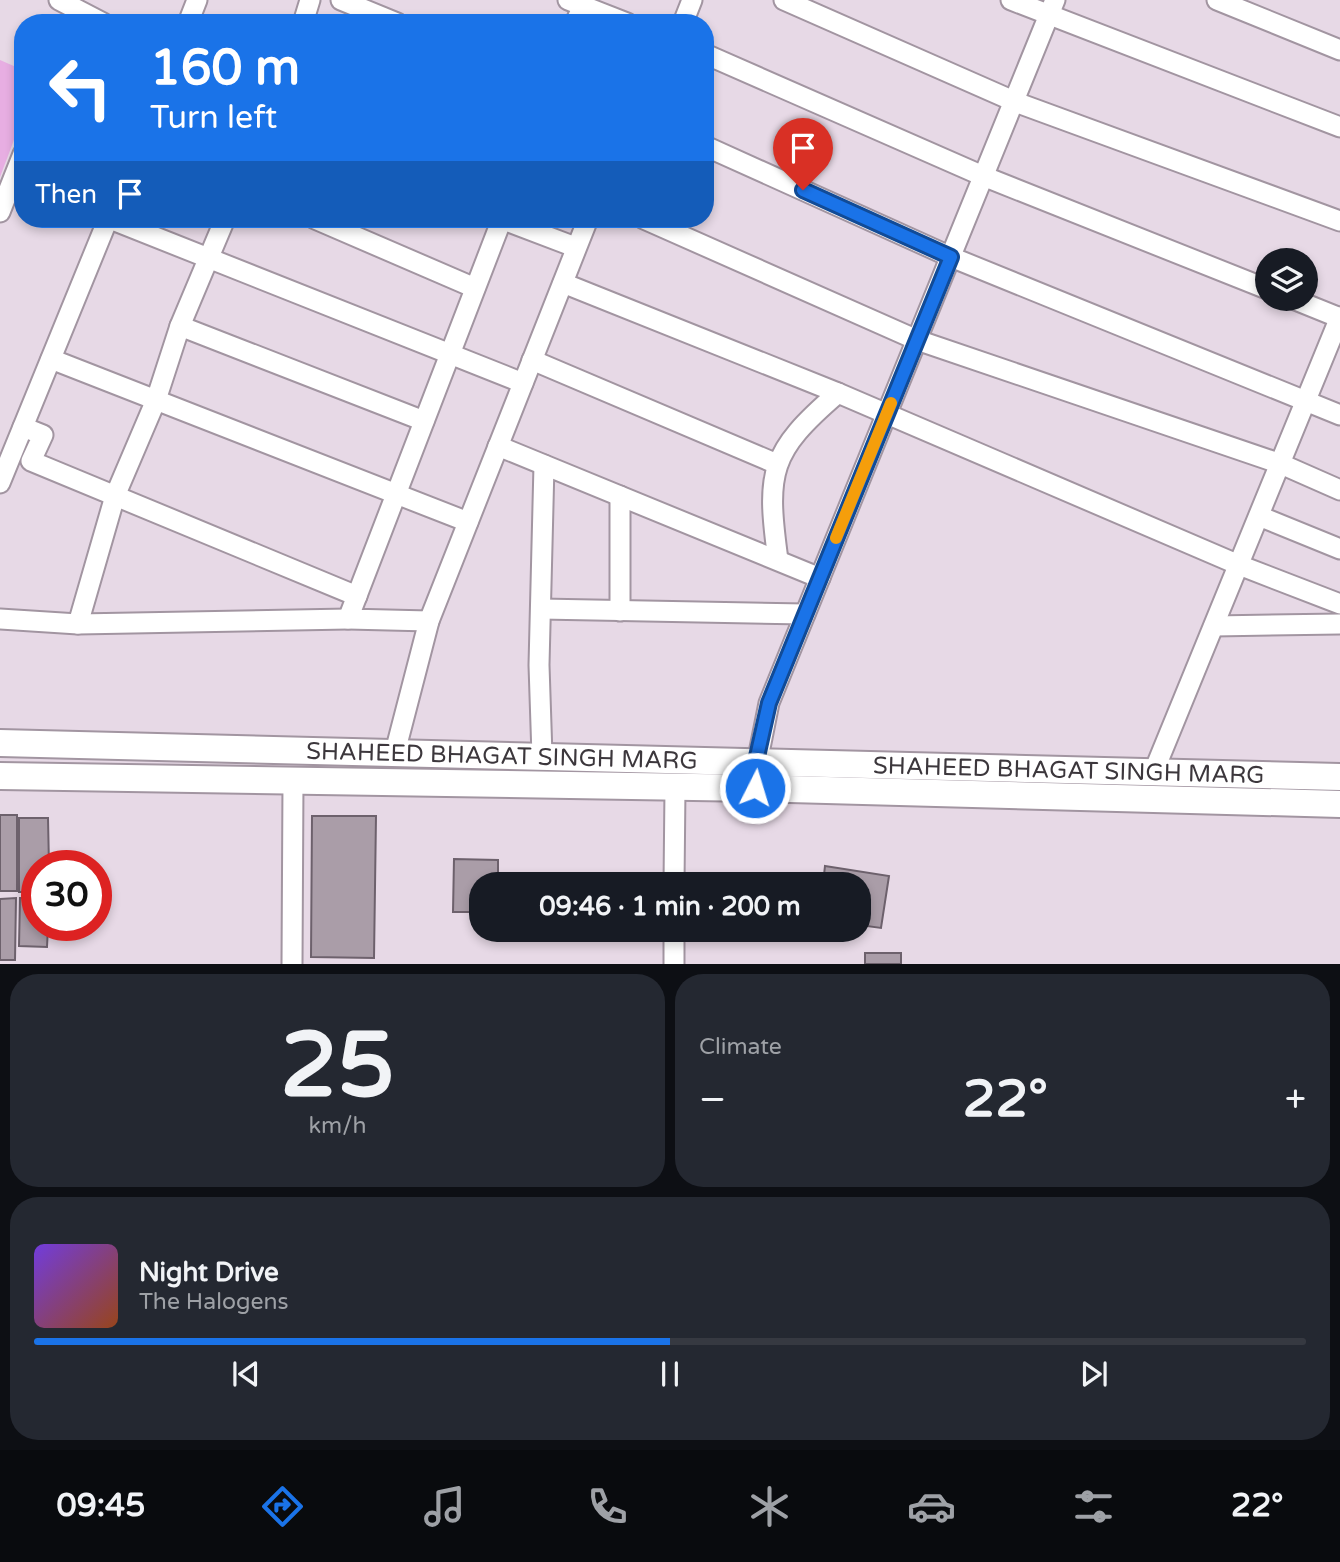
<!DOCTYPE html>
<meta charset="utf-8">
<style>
body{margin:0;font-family:"Varela Round",sans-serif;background:#242831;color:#f1f3f6;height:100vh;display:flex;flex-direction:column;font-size:26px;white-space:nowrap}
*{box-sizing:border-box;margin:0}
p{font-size:23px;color:#9ea1a6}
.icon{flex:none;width:38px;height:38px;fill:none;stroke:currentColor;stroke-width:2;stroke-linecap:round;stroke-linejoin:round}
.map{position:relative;height:964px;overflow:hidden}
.panel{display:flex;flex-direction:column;gap:10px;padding:10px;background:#0d0f14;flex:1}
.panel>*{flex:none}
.hud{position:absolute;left:14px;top:14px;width:700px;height:214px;border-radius:28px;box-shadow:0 4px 10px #0003;background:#1a73e8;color:#fff;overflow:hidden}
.buttons{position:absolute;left:1255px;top:248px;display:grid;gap:14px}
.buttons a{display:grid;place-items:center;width:63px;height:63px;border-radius:50%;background:#171b24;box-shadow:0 4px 10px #0003;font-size:35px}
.speed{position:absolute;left:21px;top:850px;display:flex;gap:14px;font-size:35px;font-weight:700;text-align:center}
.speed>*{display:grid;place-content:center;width:91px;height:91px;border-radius:50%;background:#171b24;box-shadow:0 4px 10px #0003;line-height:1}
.speed .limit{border:10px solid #d22;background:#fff;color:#111}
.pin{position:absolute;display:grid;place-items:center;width:60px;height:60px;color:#fff;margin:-72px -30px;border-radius:50% 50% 50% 0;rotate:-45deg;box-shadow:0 0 7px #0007}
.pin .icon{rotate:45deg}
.me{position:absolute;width:77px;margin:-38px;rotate:5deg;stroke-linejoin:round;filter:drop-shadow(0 0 5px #0008)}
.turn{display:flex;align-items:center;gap:24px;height:147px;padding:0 21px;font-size:32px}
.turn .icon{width:91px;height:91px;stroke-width:2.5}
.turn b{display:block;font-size:49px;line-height:60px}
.then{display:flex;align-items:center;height:66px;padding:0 21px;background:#0003;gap:14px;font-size:26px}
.big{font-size:52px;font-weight:700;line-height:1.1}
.panel .widget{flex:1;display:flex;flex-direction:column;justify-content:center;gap:10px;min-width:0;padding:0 24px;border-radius:28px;background:#242831}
.panel .dial{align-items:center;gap:0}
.dial b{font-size:91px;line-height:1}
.song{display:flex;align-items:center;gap:21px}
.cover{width:84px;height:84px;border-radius:10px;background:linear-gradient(135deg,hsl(260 70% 55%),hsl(20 70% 35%))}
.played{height:7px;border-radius:4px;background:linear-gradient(90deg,#1a73e8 50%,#363941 50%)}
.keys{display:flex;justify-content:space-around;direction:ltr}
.heat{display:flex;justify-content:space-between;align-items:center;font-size:38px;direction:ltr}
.panel .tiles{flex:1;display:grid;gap:10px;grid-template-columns:1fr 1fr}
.widget:last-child{grid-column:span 2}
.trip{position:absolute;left:469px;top:872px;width:402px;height:70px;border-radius:28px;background:#171b24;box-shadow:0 4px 10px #0003;font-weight:700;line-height:70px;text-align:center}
.tabs{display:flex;height:112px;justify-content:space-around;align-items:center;background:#090b0e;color:#9ea1a6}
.tabs .icon{width:49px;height:49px}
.tabs .active{color:#1a73e8}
.tabs b{font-size:32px;color:#f1f3f6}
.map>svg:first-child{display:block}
</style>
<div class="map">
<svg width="1340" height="964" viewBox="0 0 1340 964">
<rect width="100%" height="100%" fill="#e7d9e6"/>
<polygon fill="#e7aee2" points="0,60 23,70 23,116 0,177"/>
<g fill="#aa9da8" stroke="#6d616c" stroke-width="2">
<rect x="0" y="815" width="17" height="76"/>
<polygon points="312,816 376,816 374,958 311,957"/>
<polygon points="19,818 48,818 49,866 37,866 37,892 19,892"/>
<polygon points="454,859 498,860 498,884 481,884 481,912 453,912"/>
<polygon points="825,866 889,876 881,928 859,925 859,884 823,884"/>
<polygon points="16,898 15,960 0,960 0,899"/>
<polygon points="20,898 37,898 37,926 48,926 47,947 19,946"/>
<rect x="865" y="953" width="36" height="11"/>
</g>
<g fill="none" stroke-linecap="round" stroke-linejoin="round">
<defs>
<g id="minor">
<polyline points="59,0 103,23"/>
<polyline points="341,0 397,23"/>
<polyline points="568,0 627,23"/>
<polyline points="784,0 1018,103 1340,221"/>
<polyline points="1011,0 1340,127"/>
<polyline points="1217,0 1340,50"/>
<polyline points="188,23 197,0"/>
<polyline points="303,23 310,0"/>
<polyline points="575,23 583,6"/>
<polyline points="683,23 692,0"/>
<polyline points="705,54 983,176 1267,289"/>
<polyline points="705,146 951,257 1340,415"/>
<polyline points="0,212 23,154"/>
<polyline points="110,219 523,383"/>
<polyline points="315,219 475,288"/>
<polyline points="501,219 575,247"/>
<polyline points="644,219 917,340 1281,464 1340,490"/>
<polyline points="563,283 838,393 1239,565 1340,604"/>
<polyline points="1293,299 1340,318"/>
<polyline points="180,326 424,421"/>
<polyline points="51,359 468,522"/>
<polyline points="532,360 777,464"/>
<polyline points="23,427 43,435 31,461 357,596"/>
<polyline points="498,446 820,578"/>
<polyline points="0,483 108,219"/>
<polyline points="1259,516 1340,549"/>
<path d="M778,560C766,472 769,452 838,393"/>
<polyline points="541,609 805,614"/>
<polyline points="620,611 620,496"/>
<polyline points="0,619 78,624 348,619"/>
<polyline points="429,621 348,619 502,219"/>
<polyline points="78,624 115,496 156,400 180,326 225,219"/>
<polyline points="1214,626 1340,624"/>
<polyline points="395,752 429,621 588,219"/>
<polyline points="542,756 539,665 544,465"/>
<polyline points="1154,771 1340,317"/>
<polyline points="755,773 769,703 1055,0"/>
<polyline points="674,884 675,788"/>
<polyline points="292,964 293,781"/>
<polyline points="674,964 674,929"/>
</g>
<g id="secondary">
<path id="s1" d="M0,743L1340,777"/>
<polyline points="0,776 755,788 1340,804"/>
</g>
</defs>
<use href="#minor" stroke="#a295a1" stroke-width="23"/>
<use href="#secondary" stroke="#a295a1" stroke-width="30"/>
<use href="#minor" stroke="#fff" stroke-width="19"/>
<use href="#secondary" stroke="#fff" stroke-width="26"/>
</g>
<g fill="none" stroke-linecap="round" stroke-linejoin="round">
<defs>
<polyline id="route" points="755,788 756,761 769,703 951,257 803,190"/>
</defs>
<use href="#route" stroke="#114b97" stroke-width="18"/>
<use href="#route" stroke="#1a73e8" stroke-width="12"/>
<polyline stroke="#f59e0b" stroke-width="12" points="836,538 891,403"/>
</g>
<g text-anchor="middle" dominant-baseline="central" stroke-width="5" stroke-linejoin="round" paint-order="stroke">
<g font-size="24" fill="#3c373c" stroke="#e7d9e6">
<text stroke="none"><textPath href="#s1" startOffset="502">SHAHEED BHAGAT SINGH MARG</textPath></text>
<text stroke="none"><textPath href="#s1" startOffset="1069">SHAHEED BHAGAT SINGH MARG</textPath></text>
</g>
</g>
</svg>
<div class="buttons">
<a><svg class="icon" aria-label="layers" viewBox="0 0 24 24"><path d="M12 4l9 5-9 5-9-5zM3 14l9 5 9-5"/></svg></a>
</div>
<div class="speed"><div class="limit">30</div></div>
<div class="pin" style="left:803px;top:190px;background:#d93025"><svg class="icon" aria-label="arrive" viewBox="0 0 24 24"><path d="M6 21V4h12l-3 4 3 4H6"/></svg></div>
<svg class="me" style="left:755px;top:788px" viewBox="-20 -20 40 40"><circle r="17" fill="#1a73e8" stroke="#fff" stroke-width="3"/><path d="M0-11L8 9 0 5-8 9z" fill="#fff"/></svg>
<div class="trip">09:46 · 1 min · 200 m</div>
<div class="hud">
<div class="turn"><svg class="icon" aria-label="left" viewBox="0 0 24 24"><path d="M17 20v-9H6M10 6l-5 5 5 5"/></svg><div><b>160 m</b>Turn left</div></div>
<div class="then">Then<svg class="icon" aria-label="arrive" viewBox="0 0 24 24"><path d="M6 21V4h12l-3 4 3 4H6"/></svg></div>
</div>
</div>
<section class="panel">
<div class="tiles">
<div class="widget dial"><b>25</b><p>km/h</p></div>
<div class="widget"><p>Climate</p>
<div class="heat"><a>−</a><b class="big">22°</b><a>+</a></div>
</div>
<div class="widget">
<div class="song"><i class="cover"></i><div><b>Night Drive</b><p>The Halogens</p></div></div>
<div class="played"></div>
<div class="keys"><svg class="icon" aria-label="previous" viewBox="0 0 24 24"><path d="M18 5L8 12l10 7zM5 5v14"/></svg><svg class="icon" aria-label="pause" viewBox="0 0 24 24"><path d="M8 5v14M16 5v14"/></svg><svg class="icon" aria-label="next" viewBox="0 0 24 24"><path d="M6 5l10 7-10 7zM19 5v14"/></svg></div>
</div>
</div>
</section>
<nav class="tabs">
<b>09:45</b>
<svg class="icon active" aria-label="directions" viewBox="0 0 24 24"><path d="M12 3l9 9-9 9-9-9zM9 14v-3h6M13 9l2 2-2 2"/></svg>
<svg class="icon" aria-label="music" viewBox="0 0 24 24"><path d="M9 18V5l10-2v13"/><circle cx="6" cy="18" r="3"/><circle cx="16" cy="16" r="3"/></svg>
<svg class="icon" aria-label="phone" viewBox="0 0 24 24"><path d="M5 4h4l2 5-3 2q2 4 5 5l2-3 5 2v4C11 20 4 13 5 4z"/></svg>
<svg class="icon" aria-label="climate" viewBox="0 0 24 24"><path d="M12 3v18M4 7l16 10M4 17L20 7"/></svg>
<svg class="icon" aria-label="car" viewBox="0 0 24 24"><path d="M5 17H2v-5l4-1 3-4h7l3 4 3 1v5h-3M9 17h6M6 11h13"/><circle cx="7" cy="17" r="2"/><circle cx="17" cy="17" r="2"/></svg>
<svg class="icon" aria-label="filters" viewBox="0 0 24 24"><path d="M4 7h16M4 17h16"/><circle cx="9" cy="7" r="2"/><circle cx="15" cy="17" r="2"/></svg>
<b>22°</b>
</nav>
